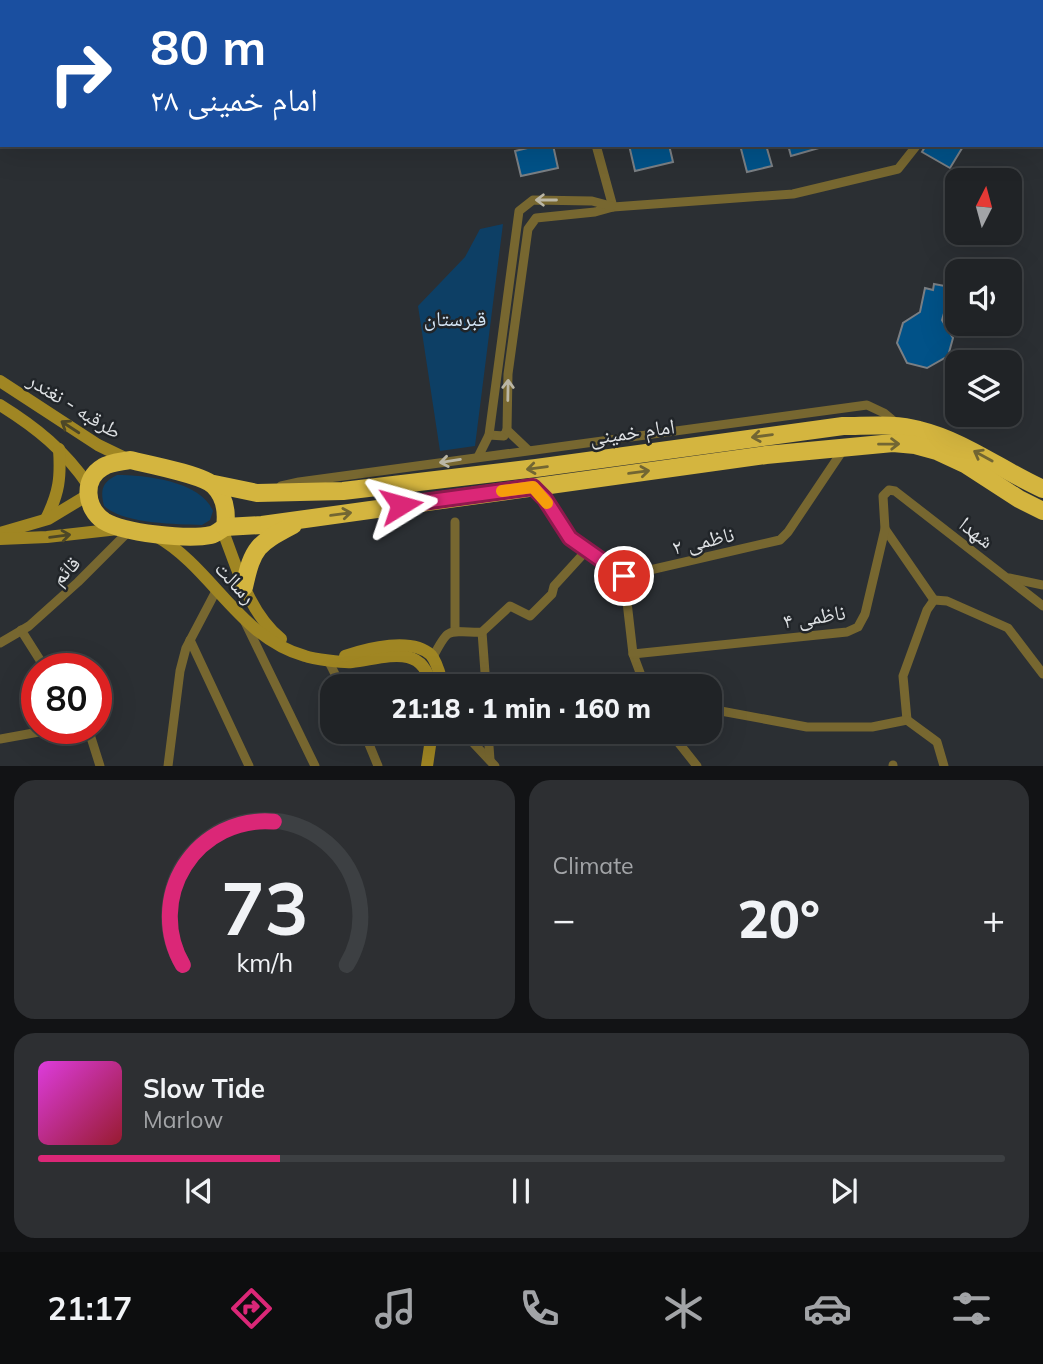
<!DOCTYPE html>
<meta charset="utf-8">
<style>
body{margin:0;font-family:Mulish,"Noto Naskh Arabic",sans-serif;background:#2d2f32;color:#f1f3f6;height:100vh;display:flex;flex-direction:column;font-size:26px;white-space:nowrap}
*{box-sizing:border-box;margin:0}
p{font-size:23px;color:#a2a4a7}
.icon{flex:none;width:38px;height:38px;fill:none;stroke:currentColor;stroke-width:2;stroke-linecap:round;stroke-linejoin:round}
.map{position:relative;height:766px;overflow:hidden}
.details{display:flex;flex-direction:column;gap:14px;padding:14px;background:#121315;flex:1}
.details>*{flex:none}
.hud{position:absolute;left:0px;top:0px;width:1043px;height:147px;box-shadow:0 7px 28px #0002,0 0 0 2px #3d4043;background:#1a4fa0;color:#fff;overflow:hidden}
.needle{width:46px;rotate:6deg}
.buttons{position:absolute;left:945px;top:168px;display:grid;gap:14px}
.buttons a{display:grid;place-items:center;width:77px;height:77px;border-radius:14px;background:#202326;box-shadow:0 7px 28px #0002,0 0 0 2px #3d4043;font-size:35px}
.speed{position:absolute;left:21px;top:653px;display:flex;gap:14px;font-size:35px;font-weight:700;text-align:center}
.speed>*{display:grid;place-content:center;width:91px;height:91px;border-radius:50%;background:#202326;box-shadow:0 7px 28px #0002,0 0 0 2px #3d4043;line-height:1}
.speed .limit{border:10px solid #d22;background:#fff;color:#111}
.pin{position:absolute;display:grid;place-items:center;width:60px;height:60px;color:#fff;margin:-30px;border:4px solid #fff;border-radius:50%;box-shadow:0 2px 7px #0007}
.me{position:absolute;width:77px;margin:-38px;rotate:82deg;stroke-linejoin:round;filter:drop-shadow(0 0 5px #0008)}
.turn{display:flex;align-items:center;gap:24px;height:147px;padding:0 35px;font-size:32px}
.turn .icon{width:91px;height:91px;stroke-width:2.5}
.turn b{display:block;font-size:49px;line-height:60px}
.big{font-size:52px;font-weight:800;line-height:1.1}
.details .widget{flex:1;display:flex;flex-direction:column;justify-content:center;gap:10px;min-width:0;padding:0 24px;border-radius:21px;background:#2d2f32}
.details .dial{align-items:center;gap:0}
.dial svg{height:182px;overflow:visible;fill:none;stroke:#3d4043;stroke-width:7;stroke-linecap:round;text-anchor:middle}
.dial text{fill:#f1f3f6;stroke:none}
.song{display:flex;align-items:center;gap:21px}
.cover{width:84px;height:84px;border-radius:10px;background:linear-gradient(135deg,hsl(300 70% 55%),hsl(350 70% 35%))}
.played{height:7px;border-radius:4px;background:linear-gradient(90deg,#db2777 25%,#3d4043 25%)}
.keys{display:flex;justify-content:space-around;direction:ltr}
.heat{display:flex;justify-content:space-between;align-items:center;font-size:38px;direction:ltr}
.details .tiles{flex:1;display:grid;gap:14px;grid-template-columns:1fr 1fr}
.widget:last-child{grid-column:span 2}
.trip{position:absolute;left:320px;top:674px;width:402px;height:70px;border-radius:21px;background:#202326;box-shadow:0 7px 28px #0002,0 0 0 2px #3d4043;font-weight:800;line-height:70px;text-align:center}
.menu{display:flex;height:112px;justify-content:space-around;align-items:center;background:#0d0e0f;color:#a2a4a7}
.menu .icon{width:49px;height:49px}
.menu .current{color:#db2777}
.menu b{font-size:32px;color:#f1f3f6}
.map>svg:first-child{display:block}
</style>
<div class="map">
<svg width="1043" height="766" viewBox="0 0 1043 766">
<rect width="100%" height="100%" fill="#2b2f33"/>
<g fill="#0d3f65">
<polygon points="503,224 475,446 440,451 418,306 465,257 480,229"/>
<path d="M117,475C145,475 201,481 213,511L210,520L202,525C175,524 124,524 104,506C100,490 102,482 117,475Z"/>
</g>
<g fill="#015288" stroke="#7a7f84" stroke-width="2">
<polygon points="540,145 553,145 558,168 521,176 515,151"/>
<polygon points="629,145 669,145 673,162 635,171"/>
<polygon points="740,145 766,145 772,166 747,172"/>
<polygon points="788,145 819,145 819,148 791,156"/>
<polygon points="926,145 964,145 950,168 922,152"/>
<polygon points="934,284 945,286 944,294 949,296 942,320 953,338 948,356 927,368 907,363 897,343 903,323 920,312 925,288 933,290"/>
</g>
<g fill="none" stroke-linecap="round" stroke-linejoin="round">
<g stroke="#776730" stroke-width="9">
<polyline points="552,0 553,2"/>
<polyline points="758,0 759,2"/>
<polyline points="19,2 21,0"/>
<polyline points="667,2 673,0"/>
<polyline points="968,2 969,0"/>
<polyline points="0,16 2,15"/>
<polyline points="596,145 613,207"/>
<polyline points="489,435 504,436 507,430"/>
<polyline points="528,450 507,430 508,374 528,229 536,218 595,212 613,207 793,194 898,169 917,145"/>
<polyline points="478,457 489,435 519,211 533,200 592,201 611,206"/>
<polyline points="281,486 299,482 867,405 884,413 896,423"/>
<polyline points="534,488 545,499 570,539 624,576"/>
<polyline points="885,529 934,600"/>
<polyline points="624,576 780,540 788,532 843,450"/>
<polyline points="624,576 633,654 645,686"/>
<polyline points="1009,578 1043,585"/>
<polyline points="245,622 315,766"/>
<polyline points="21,630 45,668"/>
<polyline points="455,630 455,522"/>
<polyline points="482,632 486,686"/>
<polyline points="190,640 249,766"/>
<polyline points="0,643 29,626 78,582 129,531"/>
<polyline points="633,654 847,632 858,627 865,614 885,529 883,496 889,490 895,491 1043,606"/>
<path d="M433,657C451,622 449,634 482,632L510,606L530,616L552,594L554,586L586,551"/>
<polyline points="328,660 341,686"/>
<polyline points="710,709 807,727 872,727 907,720"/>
<polyline points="907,720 903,676 927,610 934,600 947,601 1008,628 1043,674"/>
<polyline points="907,720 937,742 944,766"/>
<polyline points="88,728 100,766"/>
<polyline points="364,732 378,766"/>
<polyline points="463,732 495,766"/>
<polyline points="488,732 490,760"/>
<polyline points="670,732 697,766"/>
<polyline points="0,739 50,730 76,728"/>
<polyline points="168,766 180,671 186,648 216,591"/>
<polyline points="893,766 893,765"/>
</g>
<g stroke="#a08623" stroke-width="12">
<polyline points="0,381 98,445 129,460"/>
<path d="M0,405C37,428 64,450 89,486"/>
<path d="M46,519C59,493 61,478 59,449"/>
<path d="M222,529C237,567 248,612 281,639"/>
<polyline points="0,533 48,519 88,495"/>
<path d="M156,536C213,568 238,637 305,656C313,659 344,663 352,662C385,658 423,642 431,686"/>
<polyline points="0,539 47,537 118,529"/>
<path d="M345,656C368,648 412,637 431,655C438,663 440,676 443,686"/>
<polyline points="427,766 432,732"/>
</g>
<g stroke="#d4b53f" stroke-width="18">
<path d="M130,460C147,464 204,475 214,486C225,497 227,513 225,527C220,530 216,534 211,535C188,540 123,533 104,521C85,508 82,479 103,467C111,462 121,462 130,460Z"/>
<path d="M214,484L257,493L343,491L536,468L843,426C868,426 895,423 919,430C964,441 1001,470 1043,489"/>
<polyline points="225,527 262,525 766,455 893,443 915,445 937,451 965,464 1019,499 1043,511"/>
<path d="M244,587C253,547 257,544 293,525"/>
</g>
</g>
<defs><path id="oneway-shaft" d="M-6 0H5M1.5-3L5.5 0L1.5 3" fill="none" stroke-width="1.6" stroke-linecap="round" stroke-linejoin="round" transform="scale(1.75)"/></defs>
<g stroke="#bab6a5">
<use href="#oneway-shaft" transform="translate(546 200) rotate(-180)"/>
<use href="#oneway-shaft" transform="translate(508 390) rotate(-89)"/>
<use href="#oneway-shaft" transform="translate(450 461) rotate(171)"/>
</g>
<g stroke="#4d4727">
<use href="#oneway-shaft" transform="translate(70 427) rotate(-147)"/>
<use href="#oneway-shaft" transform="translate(60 536) rotate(-7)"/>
</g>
<g stroke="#726633">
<use href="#oneway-shaft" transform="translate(762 436) rotate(172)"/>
<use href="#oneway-shaft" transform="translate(889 444) rotate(-1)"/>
<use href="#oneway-shaft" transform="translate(983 456) rotate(-151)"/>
<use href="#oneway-shaft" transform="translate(537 468) rotate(173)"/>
<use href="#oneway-shaft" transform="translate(639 472) rotate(-8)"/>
<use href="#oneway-shaft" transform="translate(341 514) rotate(-8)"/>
</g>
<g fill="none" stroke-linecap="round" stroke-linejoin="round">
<defs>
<polyline id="route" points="401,505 533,487 545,499 570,538 624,576"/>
</defs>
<use href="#route" stroke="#8e194d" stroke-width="18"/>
<use href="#route" stroke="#db2777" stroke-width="12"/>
<polyline stroke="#f59e0b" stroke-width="12" points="502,491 533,487 547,503"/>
</g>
<g text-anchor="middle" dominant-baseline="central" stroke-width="5" stroke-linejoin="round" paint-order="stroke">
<g font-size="21" fill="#d5e6f6" stroke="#212529">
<text x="455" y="318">قبرستان</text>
</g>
<g font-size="21" fill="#dee1e4" stroke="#212529">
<text transform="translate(75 405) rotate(32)">طرقبه - نغندر</text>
<text transform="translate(632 431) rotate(-8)">امام خمینی</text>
<text transform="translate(977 532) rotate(38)">شهدا</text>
<text transform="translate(703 540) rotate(-13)">ناظمی ۲</text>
<text transform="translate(65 570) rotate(-44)">قائم</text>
<text transform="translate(236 582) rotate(47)">رسالت</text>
<text transform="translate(814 616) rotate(-9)">ناظمی ۴</text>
</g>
</g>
</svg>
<div class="buttons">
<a><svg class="needle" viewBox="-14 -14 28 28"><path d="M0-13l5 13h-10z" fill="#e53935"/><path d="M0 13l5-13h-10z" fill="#a2a4a7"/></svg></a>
<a><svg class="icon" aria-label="sound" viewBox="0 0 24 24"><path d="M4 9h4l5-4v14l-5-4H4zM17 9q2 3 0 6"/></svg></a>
<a><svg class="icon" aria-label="layers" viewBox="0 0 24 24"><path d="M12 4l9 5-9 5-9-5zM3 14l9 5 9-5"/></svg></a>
</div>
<div class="speed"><div class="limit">80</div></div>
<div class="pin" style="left:624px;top:576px;background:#d93025"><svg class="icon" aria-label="arrive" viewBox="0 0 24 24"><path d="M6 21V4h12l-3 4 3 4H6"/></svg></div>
<svg class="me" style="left:401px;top:505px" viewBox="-20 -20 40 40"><path d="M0-17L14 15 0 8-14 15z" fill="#db2777" stroke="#fff" stroke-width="4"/></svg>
<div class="trip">21:18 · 1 min · 160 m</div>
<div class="hud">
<div class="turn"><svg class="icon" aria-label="right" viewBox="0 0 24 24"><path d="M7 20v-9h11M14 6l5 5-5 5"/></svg><div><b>80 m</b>امام خمینی ۲۸</div></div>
</div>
</div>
<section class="details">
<div class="tiles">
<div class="widget dial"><svg viewBox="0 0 100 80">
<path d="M14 69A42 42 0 1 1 86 69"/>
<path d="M14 69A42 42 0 0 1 54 6" stroke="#db2777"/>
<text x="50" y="56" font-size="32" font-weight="700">73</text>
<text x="50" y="72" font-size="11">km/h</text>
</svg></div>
<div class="widget"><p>Climate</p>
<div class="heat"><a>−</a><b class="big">20°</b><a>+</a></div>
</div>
<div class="widget">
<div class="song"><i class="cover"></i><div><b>Slow Tide</b><p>Marlow</p></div></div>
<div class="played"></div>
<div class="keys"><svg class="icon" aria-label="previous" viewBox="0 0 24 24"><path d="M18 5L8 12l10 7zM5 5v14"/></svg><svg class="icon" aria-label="pause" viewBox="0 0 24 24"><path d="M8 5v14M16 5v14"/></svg><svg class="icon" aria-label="next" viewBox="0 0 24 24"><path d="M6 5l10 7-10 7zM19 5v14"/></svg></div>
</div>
</div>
</section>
<nav class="menu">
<b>21:17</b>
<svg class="icon current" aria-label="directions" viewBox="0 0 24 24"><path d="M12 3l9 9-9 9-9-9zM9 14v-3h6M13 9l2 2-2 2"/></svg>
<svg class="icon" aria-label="music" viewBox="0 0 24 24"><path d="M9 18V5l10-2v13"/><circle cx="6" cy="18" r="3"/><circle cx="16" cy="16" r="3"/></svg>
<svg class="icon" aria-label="phone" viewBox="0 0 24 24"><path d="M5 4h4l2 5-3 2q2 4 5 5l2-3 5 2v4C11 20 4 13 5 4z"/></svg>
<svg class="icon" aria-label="climate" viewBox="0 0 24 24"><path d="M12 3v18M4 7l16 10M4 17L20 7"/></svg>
<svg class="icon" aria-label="car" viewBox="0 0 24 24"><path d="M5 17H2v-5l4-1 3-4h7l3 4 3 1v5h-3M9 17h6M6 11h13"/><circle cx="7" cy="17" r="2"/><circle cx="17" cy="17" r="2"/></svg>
<svg class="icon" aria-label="filters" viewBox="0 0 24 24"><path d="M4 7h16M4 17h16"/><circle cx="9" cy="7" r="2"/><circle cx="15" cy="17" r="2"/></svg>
</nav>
